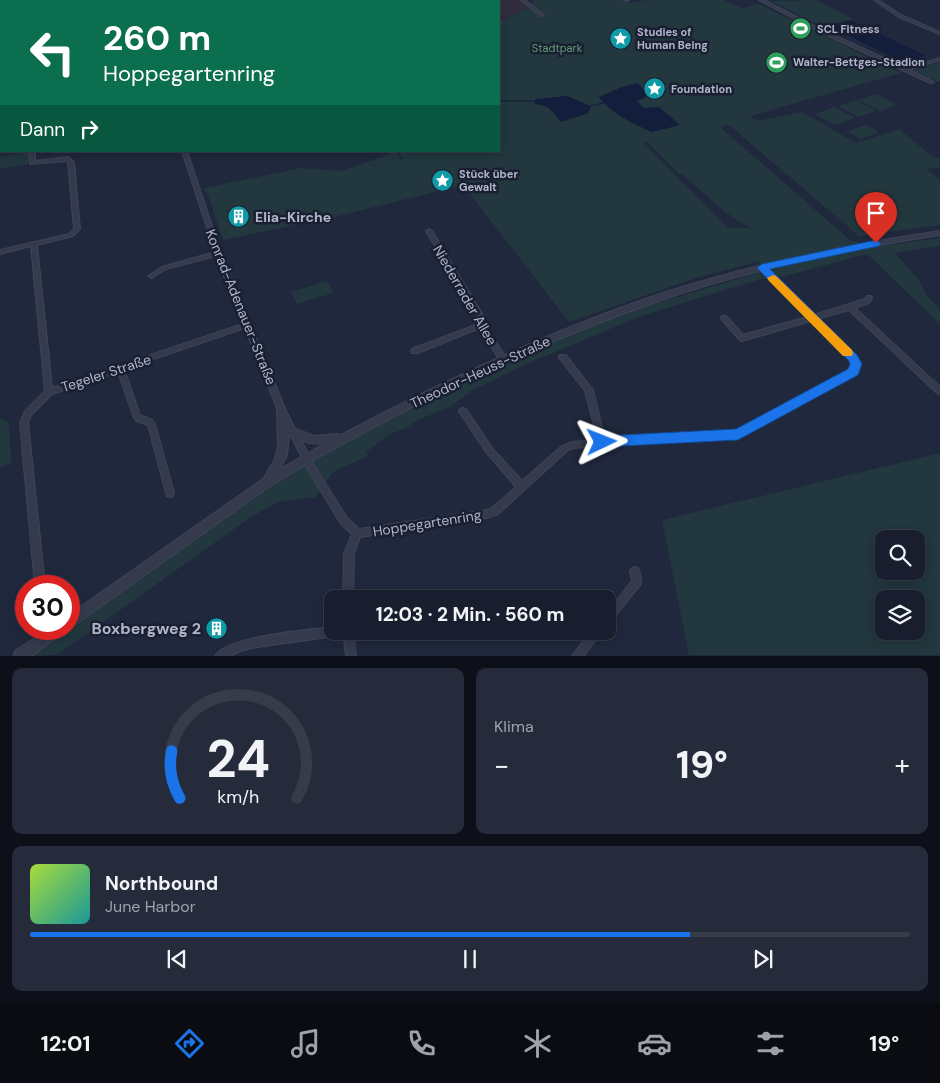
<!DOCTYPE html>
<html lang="de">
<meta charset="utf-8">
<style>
body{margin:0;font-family:"DM Sans",sans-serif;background:#252b3a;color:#f1f3f6;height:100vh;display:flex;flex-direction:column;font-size:19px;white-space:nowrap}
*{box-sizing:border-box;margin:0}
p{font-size:16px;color:#9fa2aa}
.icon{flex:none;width:28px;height:28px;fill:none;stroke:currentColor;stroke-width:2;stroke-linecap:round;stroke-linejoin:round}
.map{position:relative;height:656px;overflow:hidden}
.sheet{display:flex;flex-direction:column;gap:12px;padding:12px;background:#0d1019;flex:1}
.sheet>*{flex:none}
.top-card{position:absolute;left:0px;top:0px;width:500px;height:152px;box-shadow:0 2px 12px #0003,0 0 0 1px #363c4a;background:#0b6e4f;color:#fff;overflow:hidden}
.tools{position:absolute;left:875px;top:530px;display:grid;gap:10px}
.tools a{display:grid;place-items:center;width:50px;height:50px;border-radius:10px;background:#181e2e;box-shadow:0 2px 12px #0003,0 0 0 1px #363c4a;font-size:25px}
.speed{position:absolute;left:15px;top:575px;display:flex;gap:10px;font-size:25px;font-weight:700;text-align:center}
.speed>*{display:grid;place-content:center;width:65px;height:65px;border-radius:50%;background:#181e2e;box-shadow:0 2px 12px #0003,0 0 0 1px #363c4a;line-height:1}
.speed .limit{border:8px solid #d22;background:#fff;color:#111}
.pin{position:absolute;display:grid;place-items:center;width:42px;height:42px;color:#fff;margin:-51px -21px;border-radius:50% 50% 50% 0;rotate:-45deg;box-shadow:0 0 5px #0007}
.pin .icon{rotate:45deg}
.me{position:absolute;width:55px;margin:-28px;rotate:88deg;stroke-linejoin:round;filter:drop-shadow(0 0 4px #0008)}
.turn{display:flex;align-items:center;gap:18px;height:105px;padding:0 20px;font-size:22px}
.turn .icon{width:65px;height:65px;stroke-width:2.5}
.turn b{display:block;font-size:35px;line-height:42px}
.then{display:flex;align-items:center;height:48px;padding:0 20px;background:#0003;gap:10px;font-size:19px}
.big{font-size:38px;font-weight:700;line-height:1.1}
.sheet .widget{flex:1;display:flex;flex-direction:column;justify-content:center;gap:8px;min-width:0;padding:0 18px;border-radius:10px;background:#252b3a}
.sheet .dial{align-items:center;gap:0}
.dial svg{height:130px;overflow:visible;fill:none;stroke:#363c4a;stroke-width:7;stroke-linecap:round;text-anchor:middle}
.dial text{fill:#f1f3f6;stroke:none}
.song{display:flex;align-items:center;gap:15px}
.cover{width:60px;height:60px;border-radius:8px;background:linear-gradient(135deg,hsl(80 70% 55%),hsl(180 70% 35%))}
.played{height:5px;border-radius:2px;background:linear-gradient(90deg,#1a73e8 75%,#363c4a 75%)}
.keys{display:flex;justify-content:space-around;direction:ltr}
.heat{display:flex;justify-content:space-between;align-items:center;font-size:28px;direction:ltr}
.sheet .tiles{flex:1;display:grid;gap:12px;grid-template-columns:1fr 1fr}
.widget:last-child{grid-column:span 2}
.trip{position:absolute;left:324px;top:590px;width:292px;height:50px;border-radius:10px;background:#181e2e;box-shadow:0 2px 12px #0003,0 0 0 1px #363c4a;font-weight:700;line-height:50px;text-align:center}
.tab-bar{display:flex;height:80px;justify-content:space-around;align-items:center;background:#0a0c12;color:#9fa2aa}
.tab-bar .icon{width:35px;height:35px}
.tab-bar .active{color:#1a73e8}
.tab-bar b{font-size:22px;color:#f1f3f6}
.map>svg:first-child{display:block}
</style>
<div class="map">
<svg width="940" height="656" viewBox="0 0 940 656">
<rect width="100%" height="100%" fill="#20283d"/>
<polygon fill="#322d3e" points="303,0 521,0 531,7 499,22 499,1"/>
<g fill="#22373e" fill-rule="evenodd">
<path d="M533,0H625L629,3L646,0H724L742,8L759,4L901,73L750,116L757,121L802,112L856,143L899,129L934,158H940V167L926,169L940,180V225L859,236L729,125L720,127L850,240L875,247L940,238V246L895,253L918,279L928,297L940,309V324L867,254L786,276L761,279L641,316L529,363L473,390L450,407L411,423L412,426L390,434L366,452L368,456L333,472L316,497L278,502L251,517L57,655L29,656L255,496L383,421L550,341L623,313L758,273L760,261L696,278L569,322L463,185L334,217L223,240L207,192L201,189L300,168L340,171L390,154L389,151H499V22L532,6ZM622,87L644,108L668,116L679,125L652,132L612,92ZM567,96L589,106L556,114L548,107L534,103L536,99ZM647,142L679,174H682L725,212L750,228H728L644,143Z"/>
<polygon points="817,0 853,19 823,27 771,1"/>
<polygon points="940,62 940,83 914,71 915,70"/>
<polygon points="876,94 897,105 880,111 858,100"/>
<polygon points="856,100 876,111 858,117 838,106"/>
<polygon points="834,107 855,118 835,125 815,114"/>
<polygon points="866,125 879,132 860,139 847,131"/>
<polygon points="31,151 28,164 0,169 0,157"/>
<polygon points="327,281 333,293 297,304 291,292"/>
<polygon points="0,419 9,422 11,463 0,467"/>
<path d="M940,453V655H689L662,520ZM884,539H916V571H884ZM884,599H916V631H884Z"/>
</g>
<g fill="#131d3c">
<path d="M851,21L925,55C915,60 906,61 895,58L832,28V25Z"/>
<path d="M638,83L645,91L646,97L637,101L644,108L659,107L680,125L652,132C634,124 610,113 599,97L622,87Z"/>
<polygon points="567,96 590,106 591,107 588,113 561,122 548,107 534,103 536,99"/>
</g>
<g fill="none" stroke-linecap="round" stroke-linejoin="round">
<g stroke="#131d3c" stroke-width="1">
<polyline points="918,74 940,84"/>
<polyline points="499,101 535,101"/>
<polyline points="590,106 603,103"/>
<polyline points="397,151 402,159"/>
</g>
<defs>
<g id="minor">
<polygon points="39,0 43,0 42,1 38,1"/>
<rect x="179" y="0" width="4" height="1"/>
<polygon points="250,0 255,0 253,1 249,1"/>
<polygon points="299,0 303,0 304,1 300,1"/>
<polygon points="377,0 381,0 382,1 378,1"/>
<polygon points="471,0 475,0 476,1 472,1"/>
<polygon points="521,0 525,0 544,15 541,16"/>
<polygon points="624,0 629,0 627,1"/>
<polygon points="759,0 764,0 820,29 906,68 940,58 940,60 909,70 934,82 930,83 818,31"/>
<polygon points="874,0 878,0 901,15 940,32 940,34 899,17"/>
<polygon points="499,21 501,22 501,24 499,24"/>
<rect x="0" y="39" width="1" height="2"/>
<rect x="0" y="102" width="1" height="2"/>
<polygon points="29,151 35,151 35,161 68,157 74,162 80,229 73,236 37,245 52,388 243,324 216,256 166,269 153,277 151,278 148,276 162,267 215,252 182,151 187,151 221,253 286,411 315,467 347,518 359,529 487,510 492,508 516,487 486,452 460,413 459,411 460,409 463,408 466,409 492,448 522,481 562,446 573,442 598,440 585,391 560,359 559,357 560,355 566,355 593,390 605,440 736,432 850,370 852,368 850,359 811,321 742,341 740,340 722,320 721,318 722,316 726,316 743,335 807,317 760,269 759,268 760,267 764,267 814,315 865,299 867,296 871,296 872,298 869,303 855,308 940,387 940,394 937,393 849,310 817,319 856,356 860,368 856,374 737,438 573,448 568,450 498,514 487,518 360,537 354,554 353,599 343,599 344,554 352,534 341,524 309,471 278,411 245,328 124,369 140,415 152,420 155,424 174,493 173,496 170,497 167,496 166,493 148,425 137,421 134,418 118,372 52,394 31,415 28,423 45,586 35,586 20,423 25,411 45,391 31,246 0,254 0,250 69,234 74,229 68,162 67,161 30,164"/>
<polygon points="429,229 432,231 484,317 484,325 506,357 507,359 506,361 500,361 480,328 418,353 412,353 411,351 412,349 478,324 478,317 426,231"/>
<path d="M635,567L638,568C640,573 643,580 640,585L611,621L608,623V611L632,581L630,571L632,568Z"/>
<path d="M332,627V631H341L339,634L336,636L257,647L241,651L230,656H215C226,636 310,630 332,627Z"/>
<polygon points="343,631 353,631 356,656 346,656"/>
<polygon points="591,631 602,631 584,656 572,656"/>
</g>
<g id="tertiary">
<path d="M940,231V235C862,247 784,263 708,285C616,313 528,350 442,392C382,422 323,453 267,488L73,626L69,628V615L263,479L274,461L278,447L277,411L279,408L282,407L285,408L289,428L291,427L314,436L338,434L341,435C445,380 552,330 663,293C753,264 846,245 940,231ZM289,435L309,443L324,444L280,469L287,455Z"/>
<polygon points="48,629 64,629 62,633 32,656 14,656 15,651"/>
</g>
<polygon id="secondary" points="1,1 1,6 0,7 0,2"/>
</defs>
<use href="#minor" stroke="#3e4456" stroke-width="2"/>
<use href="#tertiary" stroke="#3e4456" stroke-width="2"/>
<use href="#secondary" stroke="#3e4456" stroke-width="2"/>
<use href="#minor" fill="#353b4d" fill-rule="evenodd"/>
<use href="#tertiary" fill="#353b4d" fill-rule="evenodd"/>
<use href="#secondary" fill="#424961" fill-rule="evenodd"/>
<polyline stroke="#565e75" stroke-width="1" points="0,42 1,32"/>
</g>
<polygon fill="#1a73e8" stroke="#114b97" points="876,240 881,243 879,246 770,269 857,355 862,364 858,375 738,440 602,447 597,446 595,442 597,438 602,436 736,429 848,369 850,364 849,361 757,268 762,264"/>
<polygon fill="#f59e0b" points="773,275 776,276 852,350 853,353 852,356 843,356 769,281 767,278"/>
<defs>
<symbol id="stadium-disc" viewBox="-11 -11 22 22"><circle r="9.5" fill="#2e9e5b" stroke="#1a2032"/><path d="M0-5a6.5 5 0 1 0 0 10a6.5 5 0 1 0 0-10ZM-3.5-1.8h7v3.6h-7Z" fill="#fff"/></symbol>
<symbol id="sight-disc" viewBox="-11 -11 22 22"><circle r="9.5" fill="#0f9aa8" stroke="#1a2032"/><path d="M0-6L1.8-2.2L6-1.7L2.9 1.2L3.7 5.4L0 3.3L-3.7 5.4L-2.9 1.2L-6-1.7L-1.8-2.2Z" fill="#fff"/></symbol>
<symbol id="building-disc" viewBox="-11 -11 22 22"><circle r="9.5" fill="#0f9aa8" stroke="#1a2032"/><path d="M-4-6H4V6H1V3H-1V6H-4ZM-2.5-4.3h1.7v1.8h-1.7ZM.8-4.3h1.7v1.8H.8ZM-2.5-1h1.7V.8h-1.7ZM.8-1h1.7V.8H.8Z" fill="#fff"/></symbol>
</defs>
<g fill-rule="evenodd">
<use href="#stadium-disc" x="788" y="16" width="25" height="25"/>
<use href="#sight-disc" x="608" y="26" width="25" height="25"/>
<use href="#stadium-disc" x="764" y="50" width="25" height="25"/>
<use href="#sight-disc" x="642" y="76" width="25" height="25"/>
<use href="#sight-disc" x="430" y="168" width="25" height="25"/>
<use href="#building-disc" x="226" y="204" width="25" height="25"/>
<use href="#building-disc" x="204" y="616" width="25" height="25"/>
</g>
<g text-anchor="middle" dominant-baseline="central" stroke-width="5" stroke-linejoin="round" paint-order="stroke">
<g font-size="11" font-weight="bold" fill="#b0b5c9" stroke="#1a2032" text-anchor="start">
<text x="817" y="29">SCL Fitness</text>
<text x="637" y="32">Studies of<tspan x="637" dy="13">Human Being</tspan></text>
<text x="793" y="62">Walter-Bettges-Stadion</text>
<text x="671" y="89">Foundation</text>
<text x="459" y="174">Stück über<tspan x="459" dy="13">Gewalt</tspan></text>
</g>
<g font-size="11" fill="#659c7a" stroke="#1a2032">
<text x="557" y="48">Stadtpark</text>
</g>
<g font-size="14" font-weight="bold" fill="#b0b5c9" stroke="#1a2032" text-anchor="start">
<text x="255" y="217">Elia-Kirche</text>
</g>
<g font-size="14" fill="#b0b5c9" stroke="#1a2032">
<text transform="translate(465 295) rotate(60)">Niederrader Allee</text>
<text transform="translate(241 307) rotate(68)">Konrad-Adenauer-Straße</text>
<text transform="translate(480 372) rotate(-25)">Theodor-Heuss-Straße</text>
<text transform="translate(106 373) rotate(-18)">Tegeler Straße</text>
<text transform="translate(427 523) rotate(-9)">Hoppegartenring</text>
</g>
<g font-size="16" font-weight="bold" fill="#b0b5c9" stroke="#1a2032" text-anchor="end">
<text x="201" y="628">Boxbergweg 2</text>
</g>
</g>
</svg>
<div class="tools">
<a><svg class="icon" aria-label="search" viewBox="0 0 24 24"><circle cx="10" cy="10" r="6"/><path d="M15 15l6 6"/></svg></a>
<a><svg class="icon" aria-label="layers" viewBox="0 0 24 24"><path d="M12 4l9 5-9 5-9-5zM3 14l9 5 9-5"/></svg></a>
</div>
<div class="speed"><div class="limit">30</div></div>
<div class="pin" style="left:876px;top:243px;background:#d93025"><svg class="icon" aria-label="arrive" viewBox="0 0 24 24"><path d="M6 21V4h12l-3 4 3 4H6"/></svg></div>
<svg class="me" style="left:602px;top:442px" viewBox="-20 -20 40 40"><path d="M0-17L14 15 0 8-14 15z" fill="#1a73e8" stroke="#fff" stroke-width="4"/></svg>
<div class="trip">12:03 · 2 Min. · 560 m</div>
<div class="top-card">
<div class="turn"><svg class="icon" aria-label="left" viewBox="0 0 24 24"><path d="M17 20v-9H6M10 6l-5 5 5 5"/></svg><div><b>260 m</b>Hoppegartenring</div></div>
<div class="then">Dann<svg class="icon" aria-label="right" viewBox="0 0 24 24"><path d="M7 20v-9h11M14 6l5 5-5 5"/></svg></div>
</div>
</div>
<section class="sheet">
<div class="tiles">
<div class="widget dial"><svg viewBox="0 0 100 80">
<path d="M14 69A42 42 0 1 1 86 69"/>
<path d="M14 69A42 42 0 0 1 9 40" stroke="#1a73e8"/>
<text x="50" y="56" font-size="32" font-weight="700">24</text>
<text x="50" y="72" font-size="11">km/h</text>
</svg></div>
<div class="widget"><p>Klima</p>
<div class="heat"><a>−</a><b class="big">19°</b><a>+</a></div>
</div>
<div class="widget">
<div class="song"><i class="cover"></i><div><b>Northbound</b><p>June Harbor</p></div></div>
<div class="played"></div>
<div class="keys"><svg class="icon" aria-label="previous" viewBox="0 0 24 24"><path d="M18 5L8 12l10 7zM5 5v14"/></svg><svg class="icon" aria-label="pause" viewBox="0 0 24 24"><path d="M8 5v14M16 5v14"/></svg><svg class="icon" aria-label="next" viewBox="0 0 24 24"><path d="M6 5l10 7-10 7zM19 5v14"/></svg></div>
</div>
</div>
</section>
<nav class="tab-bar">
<b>12:01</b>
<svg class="icon active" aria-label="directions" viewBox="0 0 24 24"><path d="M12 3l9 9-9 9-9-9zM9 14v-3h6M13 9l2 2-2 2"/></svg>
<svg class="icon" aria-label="music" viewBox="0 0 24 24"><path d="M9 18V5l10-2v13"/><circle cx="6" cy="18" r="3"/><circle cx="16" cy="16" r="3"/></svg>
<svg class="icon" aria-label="phone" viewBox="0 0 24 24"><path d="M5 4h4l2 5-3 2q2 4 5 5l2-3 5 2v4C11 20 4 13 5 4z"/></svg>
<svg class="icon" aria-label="climate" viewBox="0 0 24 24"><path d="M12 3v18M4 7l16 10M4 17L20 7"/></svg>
<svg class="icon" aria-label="car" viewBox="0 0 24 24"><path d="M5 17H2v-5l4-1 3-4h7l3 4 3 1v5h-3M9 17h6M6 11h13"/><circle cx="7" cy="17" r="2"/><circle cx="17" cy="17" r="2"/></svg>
<svg class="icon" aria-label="filters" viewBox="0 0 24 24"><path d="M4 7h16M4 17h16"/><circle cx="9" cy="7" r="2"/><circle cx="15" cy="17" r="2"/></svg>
<b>19°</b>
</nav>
